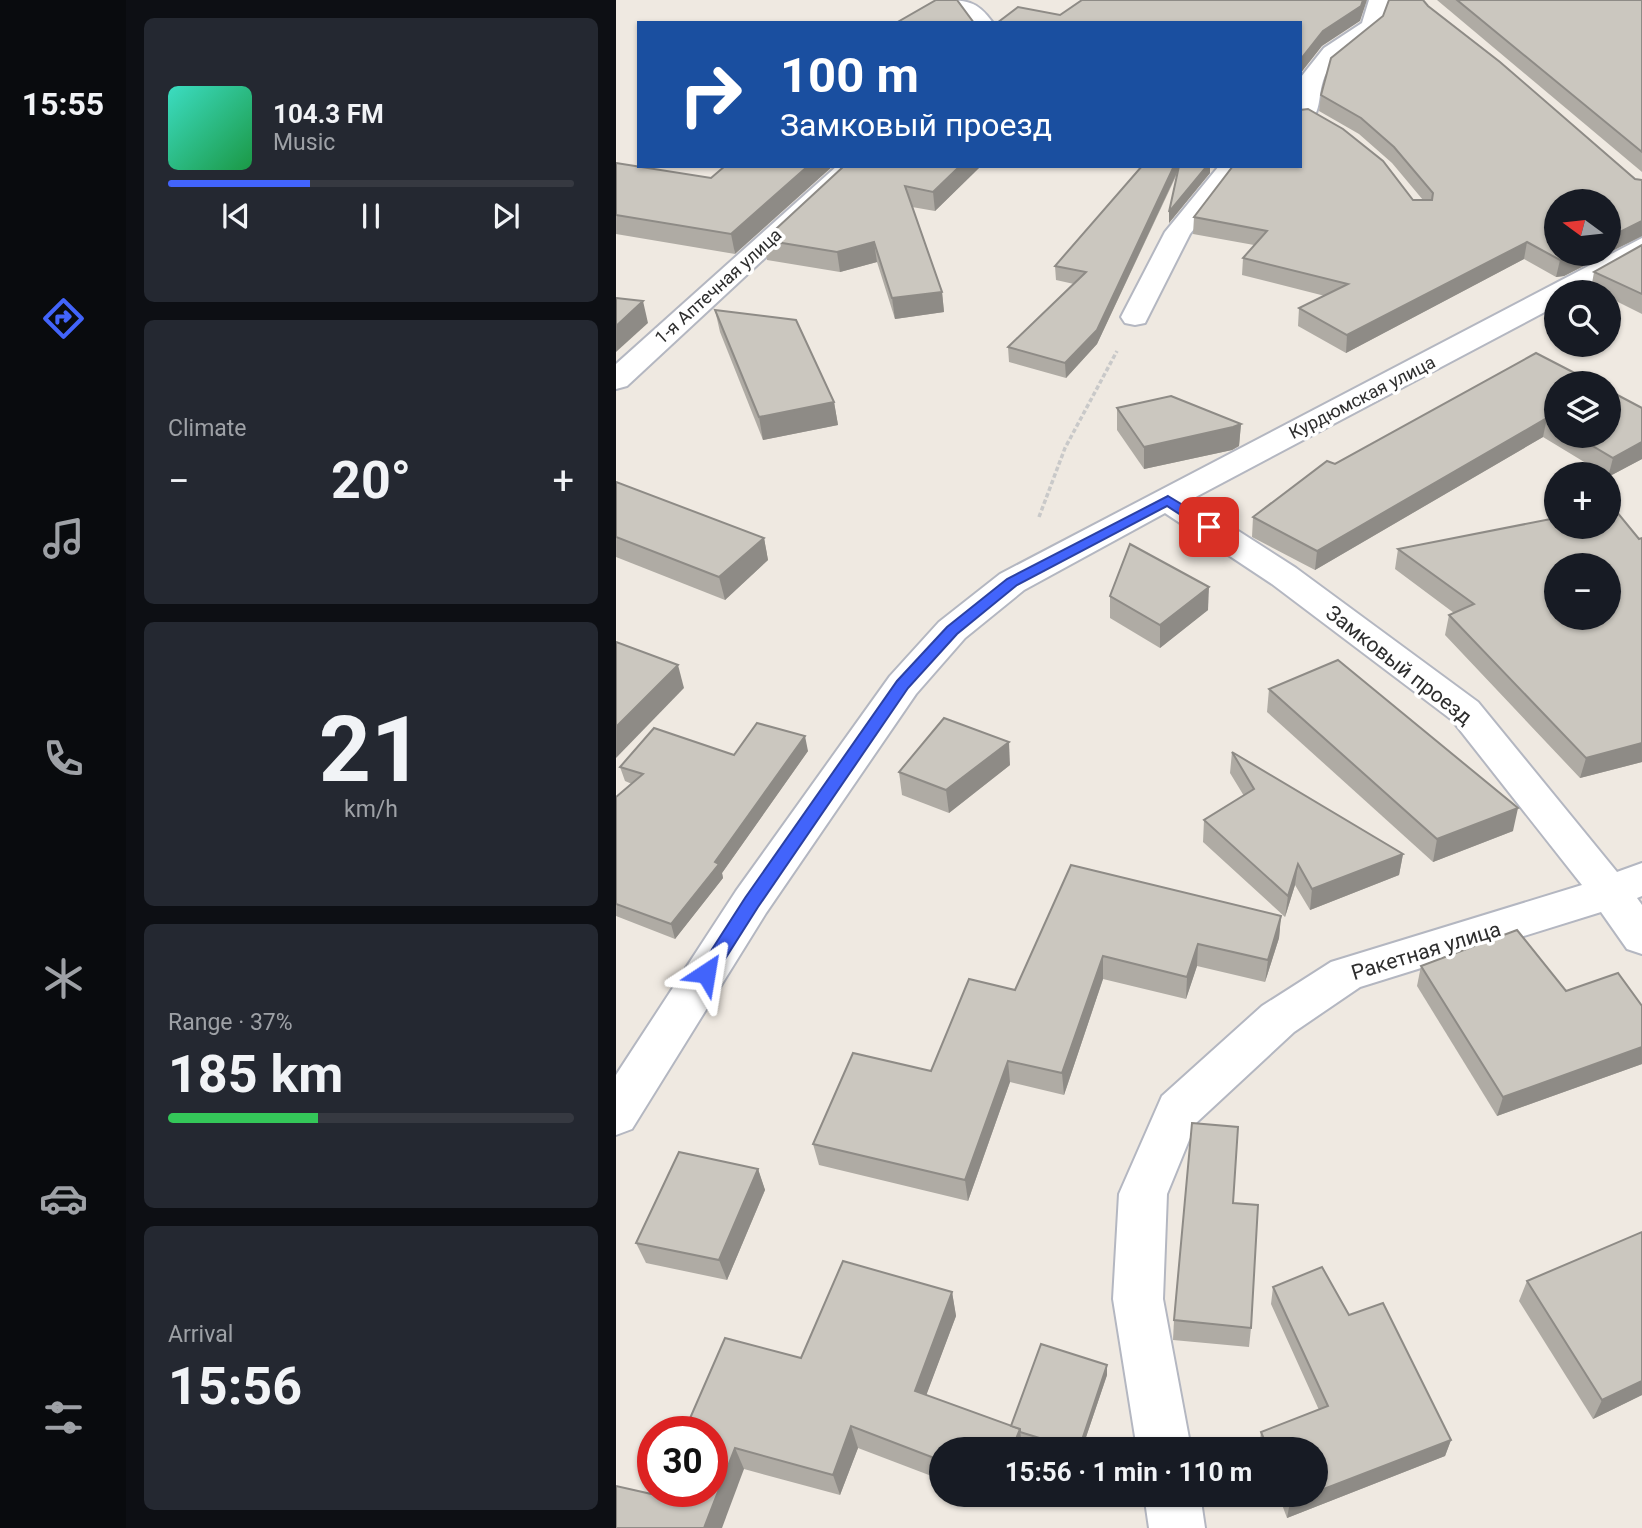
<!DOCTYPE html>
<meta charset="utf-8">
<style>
body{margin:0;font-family:Roboto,sans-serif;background:#242831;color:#f1f3f6;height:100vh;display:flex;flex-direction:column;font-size:26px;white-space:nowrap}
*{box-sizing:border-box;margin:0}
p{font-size:23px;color:#9ea1a6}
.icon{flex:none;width:38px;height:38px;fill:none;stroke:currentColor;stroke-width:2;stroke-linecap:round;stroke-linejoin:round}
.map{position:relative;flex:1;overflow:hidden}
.side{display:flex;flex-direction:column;gap:18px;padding:18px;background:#0d0f14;width:490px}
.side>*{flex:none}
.guide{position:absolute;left:21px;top:21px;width:665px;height:147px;border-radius:0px;box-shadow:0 2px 5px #0004;background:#1a4fa0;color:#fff;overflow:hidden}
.needle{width:46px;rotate:285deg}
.fabs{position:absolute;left:928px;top:189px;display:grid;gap:14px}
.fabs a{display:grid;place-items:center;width:77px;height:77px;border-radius:50%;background:#171b24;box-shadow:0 2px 5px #0004;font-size:35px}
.speed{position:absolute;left:21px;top:1416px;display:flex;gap:14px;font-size:35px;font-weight:700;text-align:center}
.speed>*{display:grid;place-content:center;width:91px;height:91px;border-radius:50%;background:#171b24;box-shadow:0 2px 5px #0004;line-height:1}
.speed .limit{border:10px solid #d22;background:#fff;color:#111}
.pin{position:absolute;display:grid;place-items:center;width:60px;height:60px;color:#fff;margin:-30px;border-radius:14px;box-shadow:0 4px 10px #0006}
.me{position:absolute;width:77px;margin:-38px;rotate:33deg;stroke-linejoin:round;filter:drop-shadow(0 0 5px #0008)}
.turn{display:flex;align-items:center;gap:24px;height:147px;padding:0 28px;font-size:32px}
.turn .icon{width:91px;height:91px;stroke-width:2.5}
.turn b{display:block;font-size:49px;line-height:60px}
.big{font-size:52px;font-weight:700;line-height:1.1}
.side .tile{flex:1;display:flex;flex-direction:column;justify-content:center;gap:10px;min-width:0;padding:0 24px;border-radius:10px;background:#242831}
.side .dial{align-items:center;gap:0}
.dial b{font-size:91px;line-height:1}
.song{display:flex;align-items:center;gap:21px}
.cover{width:84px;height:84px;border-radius:10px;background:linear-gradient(135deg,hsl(170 70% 55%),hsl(140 70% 35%))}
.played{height:7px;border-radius:4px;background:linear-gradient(90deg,#4264fb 35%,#363941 35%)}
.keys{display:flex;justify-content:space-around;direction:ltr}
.heat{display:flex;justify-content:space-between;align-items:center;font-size:38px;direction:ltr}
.charge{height:10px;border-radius:5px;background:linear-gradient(90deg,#34c759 37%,#363941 0)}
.trip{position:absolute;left:313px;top:1437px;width:399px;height:70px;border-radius:35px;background:#171b24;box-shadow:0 2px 5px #0004;font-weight:700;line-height:70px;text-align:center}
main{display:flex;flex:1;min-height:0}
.tab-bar{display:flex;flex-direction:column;width:126px;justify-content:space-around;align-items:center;background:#090b0e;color:#9ea1a6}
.tab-bar .icon{width:49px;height:49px}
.tab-bar .current{color:#4264fb}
.tab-bar b{font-size:32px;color:#f1f3f6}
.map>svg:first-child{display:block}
</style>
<main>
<nav class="tab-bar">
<b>15:55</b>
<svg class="icon current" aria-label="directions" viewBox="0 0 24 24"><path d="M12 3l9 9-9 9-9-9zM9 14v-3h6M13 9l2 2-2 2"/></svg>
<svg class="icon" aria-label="music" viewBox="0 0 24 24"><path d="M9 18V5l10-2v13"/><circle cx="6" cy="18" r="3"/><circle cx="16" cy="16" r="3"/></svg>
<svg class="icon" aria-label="phone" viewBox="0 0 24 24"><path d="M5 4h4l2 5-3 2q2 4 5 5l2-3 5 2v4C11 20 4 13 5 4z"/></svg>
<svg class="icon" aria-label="climate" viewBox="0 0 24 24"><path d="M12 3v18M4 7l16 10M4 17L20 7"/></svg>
<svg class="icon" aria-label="car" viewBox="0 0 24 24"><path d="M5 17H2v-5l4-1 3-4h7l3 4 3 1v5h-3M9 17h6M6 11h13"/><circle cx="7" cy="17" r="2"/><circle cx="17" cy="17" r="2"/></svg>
<svg class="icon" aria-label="filters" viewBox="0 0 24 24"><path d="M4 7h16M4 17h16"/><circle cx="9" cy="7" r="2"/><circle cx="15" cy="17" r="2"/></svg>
</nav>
<section class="side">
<div class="tile">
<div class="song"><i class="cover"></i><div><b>104.3 FM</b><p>Music</p></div></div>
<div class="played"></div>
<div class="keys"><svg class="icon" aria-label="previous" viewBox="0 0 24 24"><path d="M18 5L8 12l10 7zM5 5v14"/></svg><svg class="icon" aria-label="pause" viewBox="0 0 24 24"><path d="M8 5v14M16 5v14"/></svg><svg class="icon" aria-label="next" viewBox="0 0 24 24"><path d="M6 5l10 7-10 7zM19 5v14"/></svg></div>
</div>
<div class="tile"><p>Climate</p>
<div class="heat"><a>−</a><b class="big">20°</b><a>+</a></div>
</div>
<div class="tile dial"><b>21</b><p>km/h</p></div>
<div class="tile"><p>Range · 37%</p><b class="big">185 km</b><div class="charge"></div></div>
<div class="tile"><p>Arrival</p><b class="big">15:56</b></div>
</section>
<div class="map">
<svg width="1026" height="1528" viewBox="0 0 1026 1528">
<rect width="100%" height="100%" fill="#efe9e1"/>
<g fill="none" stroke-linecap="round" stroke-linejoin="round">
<defs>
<g id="street">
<path d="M322,0C350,0 361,0 377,23H355C348,10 331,11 322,0Z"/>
<path d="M753,0H775C771,10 770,22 763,30C747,49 715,55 707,81C701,99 707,119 684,125L685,77L708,48L746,23Z"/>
<polygon points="221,166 248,166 11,386 0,389 0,364"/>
<polygon points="603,166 628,166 574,234 529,323 519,325 509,323 505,317 549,232"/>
<polygon points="1026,238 1026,257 963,292 940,292 940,306 574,500 680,568 862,702 1001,872 1026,863 1026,896 1021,898 1026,905 1026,954 1011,949 985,912 744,987 678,1032 580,1123 551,1194 547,1299 575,1449 521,1449 497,1299 503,1194 546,1096 646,1006 715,962 966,885 836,720 656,584 549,513 408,590 349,638 300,694 150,913 16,1129 0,1135 0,1075 120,891 274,676 323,622 384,574"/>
<polygon points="528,1494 584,1494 589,1528 533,1528"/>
</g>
</defs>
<use href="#street" stroke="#b4b7c1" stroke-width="4"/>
<polyline stroke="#c9c9c9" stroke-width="3.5" stroke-dasharray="4.5 2.5" stroke-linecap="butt" points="423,517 449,448 501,351"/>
<use href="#street" fill="#fff" fill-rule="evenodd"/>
</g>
<g fill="#afaba4">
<polygon points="821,0 1026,0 1026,172"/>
<polygon points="812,6 1019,179 1026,180 1026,236 992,253 992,201 991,254 948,276 940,277 908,259 730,353 682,326 683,308 709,296 626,275 627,258 638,245 577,234 578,217 807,200 776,163 743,134 703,111 705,95"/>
<polygon points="0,163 95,178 109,166 119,254 0,234"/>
<polygon points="228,166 365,166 319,211 296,207 326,292 328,312 279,319 261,262 224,272 151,260 148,240"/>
<polygon points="526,166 594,173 553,223 562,172 481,344 450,378 393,362 392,347 458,284 440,280 439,266"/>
<polygon points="1026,245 1026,314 992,297 992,292 982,292 975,289 978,272"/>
<polygon points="99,310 218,402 222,425 147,440 104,332"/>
<polygon points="940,383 940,436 992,436 1026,408 1026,459 992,477 992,474 988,474 927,437 699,570 636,537 637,517 719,464"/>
<polygon points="501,408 625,424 623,446 616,450 528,469 501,430"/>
<polygon points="0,482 148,538 152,560 109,600 0,557"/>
<polygon points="940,518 1026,762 964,778 829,635 833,615 838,613 779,569 782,549"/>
<polygon points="494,596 592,610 544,648 494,618"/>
<polygon points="653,689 897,831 817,862 651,712"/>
<polygon points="192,751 106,873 107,878 59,939 0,916 0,797 16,784 9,781 4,767 118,755"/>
<polygon points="616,752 787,854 783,875 694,910 679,885 669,917 587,842 588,820 628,796 614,773"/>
<polygon points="394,765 333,813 286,795 283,772"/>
<polygon points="455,865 665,916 663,938 649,982 581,966 570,999 487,979 448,1095 394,1082 352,1201 203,1165 197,1144 315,1071 399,990"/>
<polygon points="805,966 950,991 1026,1006 1026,1064 881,1116 801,986"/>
<polygon points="142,1169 149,1190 111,1280 30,1263 20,1243"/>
<polygon points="617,1203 635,1328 633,1347 557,1340 558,1320"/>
<polygon points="911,1281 1026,1395 977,1419 903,1301"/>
<polygon points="657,1287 733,1315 835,1440 829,1456 671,1518 662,1494 700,1494 700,1449 643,1449 645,1432 703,1410 655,1304"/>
<polygon points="336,1292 340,1316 310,1395 395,1426 491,1375 466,1449 429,1449 406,1442 406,1449 326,1449 326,1480 242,1448 224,1495 128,1469 40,1495 96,1432 185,1358"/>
<polygon points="363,1494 389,1494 386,1503"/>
</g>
<g fill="#8e8b86">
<polygon points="747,0 751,0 744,21 706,46 684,74 684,60 707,31"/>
<polygon points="192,166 217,166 119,254 115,234"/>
<polygon points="344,166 365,166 319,211 317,192"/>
<polygon points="558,166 564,166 481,344 450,378 449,363"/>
<polygon points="591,166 594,166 594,173 553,223 553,212"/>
<polygon points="1026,221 1026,236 992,253 992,238"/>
<polygon points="258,242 261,262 224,272 221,252"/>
<polygon points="911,242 908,259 730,353 731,335"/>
<polygon points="962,254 991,254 948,276 940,277 944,260"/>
<polygon points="326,292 328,312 279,319 276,298"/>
<polygon points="27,301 32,323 0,352 0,326"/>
<polygon points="218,402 222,425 147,440 143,417"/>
<polygon points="931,418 927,437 699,570 701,551"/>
<polygon points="625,424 623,446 616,450 528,469 528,447"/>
<polygon points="1026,442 1026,459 992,477 997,458"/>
<polygon points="148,538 152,560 109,600 103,577"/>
<polygon points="593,587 592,610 544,648 544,625"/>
<polygon points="62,665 68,688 0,758 0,727"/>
<polygon points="189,736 192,751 106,873 107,878 59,939 55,924"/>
<polygon points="393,742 394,765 333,813 330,790"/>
<polygon points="1026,743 1026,762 964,778 970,758"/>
<polygon points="902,808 897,831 817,862 821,839"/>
<polygon points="787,854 783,875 694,910 696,889"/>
<polygon points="682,864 679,885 669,917 672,896"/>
<polygon points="665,916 663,938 649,982 652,960"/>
<polygon points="582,944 581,966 570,999 571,977"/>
<polygon points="487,956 487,979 448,1095 446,1073"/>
<polygon points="1026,1047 1026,1064 881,1116 887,1097"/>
<polygon points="392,1061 394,1082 352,1201 349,1180"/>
<polygon points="142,1169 149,1190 111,1280 103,1260"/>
<polygon points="336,1292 340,1316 304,1412 299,1391"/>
<polygon points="491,1365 491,1375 466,1449 463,1449"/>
<polygon points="1026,1381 1026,1395 977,1419 986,1400"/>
<polygon points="235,1426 242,1448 224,1495 217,1475"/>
<polygon points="404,1429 406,1449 396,1449"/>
<polygon points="835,1440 829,1456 671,1518 674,1502 695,1494 700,1494 700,1492"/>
<polygon points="119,1448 128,1469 106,1528 88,1528"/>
<polygon points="385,1494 389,1494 386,1503"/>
</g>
<g fill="#cbc7bf" stroke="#8e8b86" stroke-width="2" fill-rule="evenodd">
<polygon points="320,0 341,0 358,23 280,23"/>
<polygon points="466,0 747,0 745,6 707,31 684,60 684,23 381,23 402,7 444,15"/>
<polygon points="773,0 807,0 812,6 884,62 1019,179 1026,180 1026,221 992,238 992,201 940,201 940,254 962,254 952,259 944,260 911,242 731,335 683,308 732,284 627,258 651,231 578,217 617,166 684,166 684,110 692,109 727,129 767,161 797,200 816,200 817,193 778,147 745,118 705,95 715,58 767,16"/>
<polygon points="841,0 1026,0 1026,152"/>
<polygon points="0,163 95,178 109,166 192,166 115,234 0,215"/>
<polygon points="228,166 344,166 317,192 289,186 326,292 276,298 258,242 221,252 148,240"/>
<polygon points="526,166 558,166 481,330 449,363 392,347 470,272 439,266"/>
<polygon points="563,166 591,166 553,212"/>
<polygon points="1026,245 1026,294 978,272"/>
<polygon points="0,298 27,301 0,326"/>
<polygon points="99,310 180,320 218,402 143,417"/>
<polygon points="920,353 978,383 940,383 940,423 931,418 701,551 637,517 711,461 719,464"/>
<polygon points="992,390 1026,408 1026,442 997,458 960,436 992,436"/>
<polygon points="555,396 625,424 617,427 528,447 501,408"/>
<polygon points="0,482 148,538 103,577 0,537"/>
<path d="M996,506L1023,539L1026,538V743L970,758L833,615L858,604L782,549L940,518V527H992V507ZM940,565H992V618H940Z"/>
<polygon points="514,544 593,587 544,625 494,596"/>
<polygon points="0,642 62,665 0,727"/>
<polygon points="722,660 902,808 821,839 653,689"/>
<polygon points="328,718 393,742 330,790 283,772"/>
<polygon points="141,723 189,736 99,862 103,864 55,924 0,904 0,797 27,774 4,767 38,728 118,755"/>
<polygon points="616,752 787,854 696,889 682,864 672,896 588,820 638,789"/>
<polygon points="455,865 665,916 652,960 582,944 571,977 487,956 446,1073 392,1061 349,1180 197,1144 237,1053 315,1071 353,979 399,990"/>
<polygon points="901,930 950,991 1002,973 1026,1006 1026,1047 887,1097 805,966"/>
<polygon points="576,1123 622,1127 617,1203 642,1205 635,1328 558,1320"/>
<polygon points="63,1152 142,1169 103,1260 20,1243"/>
<polygon points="1026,1232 1026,1381 986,1400 911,1281"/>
<polygon points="227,1261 336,1292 299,1391 404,1429 396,1449 326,1449 326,1461 235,1426 217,1475 119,1448 88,1528 0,1528 0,1486 40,1495 42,1491 96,1491 96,1432 68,1432 109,1338 185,1358"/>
<polygon points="706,1267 733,1315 767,1303 835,1440 700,1492 700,1449 652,1449 645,1432 712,1406 657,1287"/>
<polygon points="425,1344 491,1365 463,1449 459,1449 404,1432 404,1429 395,1426"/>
<polygon points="671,1494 695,1494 674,1502"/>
</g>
<polygon fill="#4264fb" stroke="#2b41a3" stroke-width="2" points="552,496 598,524 598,530 588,530 551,506 401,585 341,634 292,688 142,907 97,978 84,978 81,973 84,968 129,898 281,681 331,627 391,579"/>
<g text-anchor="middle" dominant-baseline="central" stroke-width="7" stroke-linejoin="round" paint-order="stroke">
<g font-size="18" fill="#2e2e2e" stroke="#fff">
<text transform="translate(102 286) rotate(-42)">1-я Аптечная улица</text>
<text transform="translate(746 397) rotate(-27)">Курдюмская улица</text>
</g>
<g font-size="21" fill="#2e2e2e" stroke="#fff">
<text transform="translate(783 665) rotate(38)">Замковый проезд</text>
<text transform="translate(810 951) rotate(-17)">Ракетная улица</text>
</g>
</g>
</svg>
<div class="fabs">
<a><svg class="needle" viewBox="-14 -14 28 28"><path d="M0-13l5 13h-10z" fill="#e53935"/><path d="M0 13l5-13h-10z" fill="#9ea1a6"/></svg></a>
<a><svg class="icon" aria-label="search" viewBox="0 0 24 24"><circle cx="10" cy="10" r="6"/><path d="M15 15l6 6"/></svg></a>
<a><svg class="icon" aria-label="layers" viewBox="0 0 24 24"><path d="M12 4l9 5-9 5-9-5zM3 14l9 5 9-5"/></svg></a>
<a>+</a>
<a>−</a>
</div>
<div class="speed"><div class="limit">30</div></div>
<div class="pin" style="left:593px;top:527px;background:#d93025"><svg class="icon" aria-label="arrive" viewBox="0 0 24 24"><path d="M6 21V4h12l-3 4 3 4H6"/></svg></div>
<svg class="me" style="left:90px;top:973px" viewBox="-20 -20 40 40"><path d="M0-17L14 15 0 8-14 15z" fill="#4264fb" stroke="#fff" stroke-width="4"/></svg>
<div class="trip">15:56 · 1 min · 110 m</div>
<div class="guide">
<div class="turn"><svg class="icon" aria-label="right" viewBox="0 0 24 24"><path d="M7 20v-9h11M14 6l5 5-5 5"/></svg><div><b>100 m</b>Замковый проезд</div></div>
</div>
</div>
</main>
